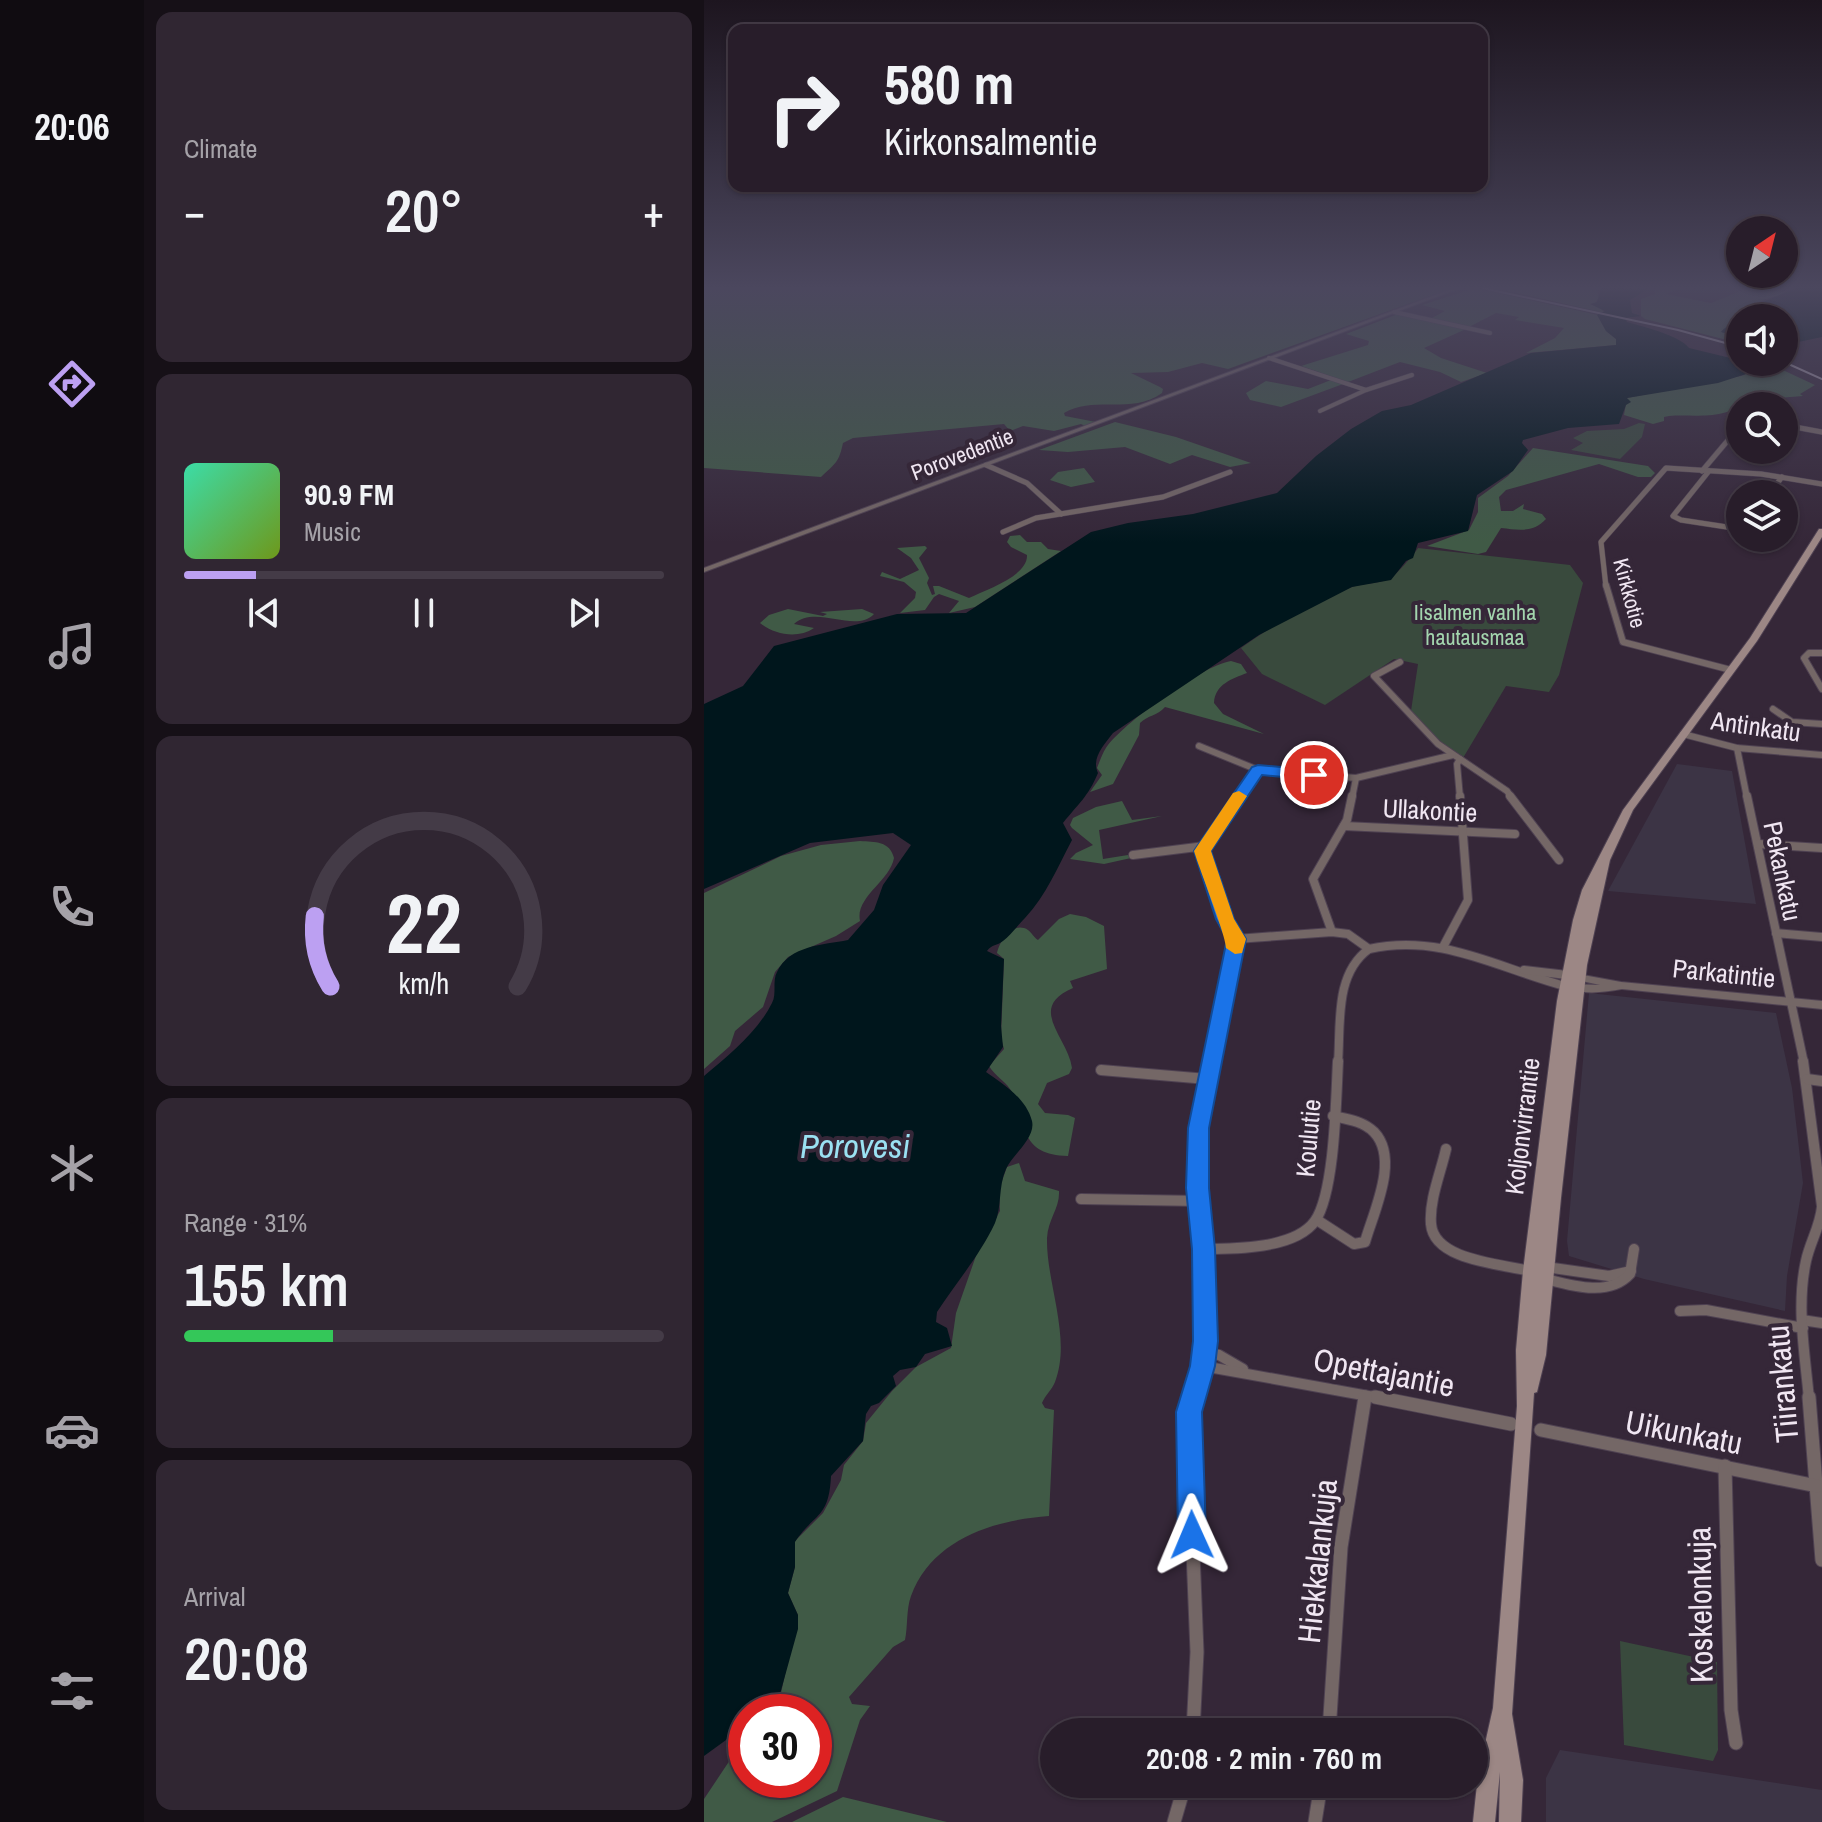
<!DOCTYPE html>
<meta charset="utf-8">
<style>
body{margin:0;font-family:"Archivo Narrow",sans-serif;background:#302632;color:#f1f3f6;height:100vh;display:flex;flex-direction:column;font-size:30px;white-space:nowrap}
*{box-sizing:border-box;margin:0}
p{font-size:26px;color:#a5a2a8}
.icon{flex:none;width:44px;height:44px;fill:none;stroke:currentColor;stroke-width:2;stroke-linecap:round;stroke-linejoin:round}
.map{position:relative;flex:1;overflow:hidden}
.panel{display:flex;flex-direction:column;gap:12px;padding:12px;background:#161017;width:560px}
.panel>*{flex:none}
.top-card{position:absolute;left:24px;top:24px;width:760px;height:168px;border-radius:16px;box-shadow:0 2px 6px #0004,0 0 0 2px #443b47;background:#281d2a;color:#f1f3f6;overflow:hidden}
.needle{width:52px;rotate:35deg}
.tools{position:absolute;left:1022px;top:216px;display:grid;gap:16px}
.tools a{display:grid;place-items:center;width:72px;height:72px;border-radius:50%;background:#281d2a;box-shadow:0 2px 6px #0004,0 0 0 2px #443b47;font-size:40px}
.speed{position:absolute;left:24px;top:1694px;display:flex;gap:16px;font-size:40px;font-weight:700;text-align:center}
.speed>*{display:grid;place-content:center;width:104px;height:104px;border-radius:50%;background:#281d2a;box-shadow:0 2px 6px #0004,0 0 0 2px #443b47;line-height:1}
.speed .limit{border:12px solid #d22;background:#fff;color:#111}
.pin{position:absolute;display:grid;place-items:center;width:68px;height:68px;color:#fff;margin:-34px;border:4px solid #fff;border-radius:50%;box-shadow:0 2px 8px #0007}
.me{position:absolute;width:88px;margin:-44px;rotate:359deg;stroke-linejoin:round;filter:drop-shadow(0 0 6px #0008)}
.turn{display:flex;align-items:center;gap:28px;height:168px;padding:0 24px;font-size:36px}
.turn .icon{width:104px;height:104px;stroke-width:2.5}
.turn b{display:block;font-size:56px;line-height:68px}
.big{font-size:60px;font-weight:600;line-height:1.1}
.panel .tile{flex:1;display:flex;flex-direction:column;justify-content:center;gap:12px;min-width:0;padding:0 28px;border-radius:16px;background:#302632}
.panel .dial{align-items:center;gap:0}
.dial svg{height:208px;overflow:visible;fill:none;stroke:#443b47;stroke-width:7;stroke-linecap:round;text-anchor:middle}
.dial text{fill:#f1f3f6;stroke:none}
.song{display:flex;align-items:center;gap:24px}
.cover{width:96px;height:96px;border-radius:12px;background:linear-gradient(135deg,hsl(160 70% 55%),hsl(80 70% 35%))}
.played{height:8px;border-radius:4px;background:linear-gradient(90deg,#bca0f2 15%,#443b47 15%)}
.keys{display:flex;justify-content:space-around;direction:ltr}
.heat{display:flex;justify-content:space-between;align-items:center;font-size:44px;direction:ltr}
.charge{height:12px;border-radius:6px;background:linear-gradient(90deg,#34c759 31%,#443b47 0)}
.trip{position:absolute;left:336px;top:1718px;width:448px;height:80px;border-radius:40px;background:#281d2a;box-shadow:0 2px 6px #0004,0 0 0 2px #443b47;font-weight:600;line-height:80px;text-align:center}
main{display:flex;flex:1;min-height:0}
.tabs{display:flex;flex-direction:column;width:144px;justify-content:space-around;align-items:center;background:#100c11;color:#a5a2a8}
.tabs .icon{width:56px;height:56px}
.tabs .on{color:#bca0f2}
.tabs b{font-size:36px;color:#f1f3f6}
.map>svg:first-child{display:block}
</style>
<main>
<nav class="tabs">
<b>20:06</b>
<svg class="icon on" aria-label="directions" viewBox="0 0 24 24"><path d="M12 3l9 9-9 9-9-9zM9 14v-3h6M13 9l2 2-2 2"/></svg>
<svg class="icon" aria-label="music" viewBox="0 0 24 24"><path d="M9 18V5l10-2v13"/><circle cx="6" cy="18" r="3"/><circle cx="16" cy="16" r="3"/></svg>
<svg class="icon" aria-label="phone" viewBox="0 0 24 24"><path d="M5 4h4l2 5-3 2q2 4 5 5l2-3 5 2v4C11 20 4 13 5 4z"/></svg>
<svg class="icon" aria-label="climate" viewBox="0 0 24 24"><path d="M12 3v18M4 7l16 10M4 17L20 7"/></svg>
<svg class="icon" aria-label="car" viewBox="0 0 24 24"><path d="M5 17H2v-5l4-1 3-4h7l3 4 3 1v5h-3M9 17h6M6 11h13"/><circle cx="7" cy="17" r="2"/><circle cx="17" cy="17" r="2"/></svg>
<svg class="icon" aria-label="filters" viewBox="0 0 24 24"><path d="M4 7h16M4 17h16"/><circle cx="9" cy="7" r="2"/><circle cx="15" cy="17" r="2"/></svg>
</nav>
<section class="panel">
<div class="tile"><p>Climate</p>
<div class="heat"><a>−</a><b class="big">20°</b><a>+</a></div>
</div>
<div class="tile">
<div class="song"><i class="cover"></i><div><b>90.9 FM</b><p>Music</p></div></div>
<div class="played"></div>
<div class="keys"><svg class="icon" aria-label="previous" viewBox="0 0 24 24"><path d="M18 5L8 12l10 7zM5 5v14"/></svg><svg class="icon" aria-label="pause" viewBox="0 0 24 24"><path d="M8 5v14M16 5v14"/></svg><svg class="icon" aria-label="next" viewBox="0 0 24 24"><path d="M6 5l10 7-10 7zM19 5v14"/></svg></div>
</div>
<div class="tile dial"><svg viewBox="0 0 100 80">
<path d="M14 69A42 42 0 1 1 86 69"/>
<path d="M14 69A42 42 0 0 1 8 42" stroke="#bca0f2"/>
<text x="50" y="56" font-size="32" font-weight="700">22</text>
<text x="50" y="72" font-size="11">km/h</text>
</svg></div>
<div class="tile"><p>Range · 31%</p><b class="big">155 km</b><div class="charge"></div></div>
<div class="tile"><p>Arrival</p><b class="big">20:08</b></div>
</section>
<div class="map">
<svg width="1118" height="1822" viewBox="0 0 1118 1822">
<rect width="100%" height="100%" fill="#352738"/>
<g fill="#3c3445">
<polygon points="973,764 1028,771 1052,904 904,891"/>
<polygon points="885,993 1072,1013 1088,1088 1099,1183 1083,1276 1081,1311 940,1279 865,1256 863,1241"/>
<polygon points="856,1750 1118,1790 1118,1822 842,1822 842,1778"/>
</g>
<g fill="#394a3d">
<polygon points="935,423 941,424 938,437 916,459 867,450 879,443 869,438 883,431 920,429"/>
<path d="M714,548L866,565L879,583L855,675L845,692L802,686L759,758L723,732L707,711L714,664L690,659L621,705L558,674L537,648C570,624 609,602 648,587C660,583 674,584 685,579C690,578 711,553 714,548Z"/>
<polygon points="916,1641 1013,1662 1014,1750 1009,1761 920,1745"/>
</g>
<g fill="#405a46">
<path d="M0,288H748L524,369L498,363L464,372L427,373L456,387L459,389L458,393C427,415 391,395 360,413L361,416L392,422L381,426L377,424L350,431L319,426L306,431L300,424L149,438L139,443C135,462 132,463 117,477L0,468Z"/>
<polygon points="771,288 894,315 902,331 912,339 912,345 822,353 851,338 860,328 811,320 815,317 792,313 765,327 726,319 741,311 718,305"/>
<polygon points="791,288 897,288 893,290 895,297 891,303 901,313"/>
<path d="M951,288H976L962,294L1007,303L1044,288L1085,293C1077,296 1068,296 1060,300C1047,305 1040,314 1027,320L1022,335L1034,338L1019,339L941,319L937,316V299L951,294Z"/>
<polygon points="694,314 762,329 720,348 737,358 783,373 757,382 736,372 696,362 644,382 597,366 664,345 665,341 642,334"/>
<path d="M1045,362L1064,363L1111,385L1096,394L1099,396L1040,401C1022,421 990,414 965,416L960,417V421L949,424L920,415L923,398L1037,376L1048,372Z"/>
<polygon points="627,380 639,384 577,407 546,400 542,393 562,381 604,389"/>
<polygon points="411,422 472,437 547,463 526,467 488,455 466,464 421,447 364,452 335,450"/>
<path d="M829,448L944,466L951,473L947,477H934L895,464L802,490L795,497L797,511H809L820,504L819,509L838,514L842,519C829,533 815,530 797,528L782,552L774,554L723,546L765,530L774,512V498L804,476Z"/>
<polygon points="380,468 391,482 367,487 346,480 354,472"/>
<path d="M316,535L323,542H337L344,549L357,551L271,607L245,613L255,601L235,594L230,597L221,610L196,613L211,598L212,592L200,582L176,576L178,572L196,579L215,570L207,558L193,548L221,546L223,548L215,558L225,578L223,583L228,595L231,594L229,586H235L265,598C283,589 324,576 323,555L307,547L303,542L306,536Z"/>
<path d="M84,609L119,616L123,614L116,612L158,609L170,614C151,634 112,604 90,624L110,628C94,639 71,635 56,623L65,615Z"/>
<path d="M527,661L537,664L543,673C528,679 511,684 510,703L519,714L560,734L461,707C453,716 444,715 436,723L435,735L409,784L386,792L398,775L393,768C396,761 399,751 404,745C426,719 493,668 527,661Z"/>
<polygon points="418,801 428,820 458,816 395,830 399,859 424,855 427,858 400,864 366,859 372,853 389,845 368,828 366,825 369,818 392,807"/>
<path d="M156,841C171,842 186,841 190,858C186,881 151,897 156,921L132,936L84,957L71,972L59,1007L31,1031L26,1046L0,1069V893L77,856L117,845Z"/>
<path d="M366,914L382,917L400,926L403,969L366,981L369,988C322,1008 364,1037 368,1068L365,1074L343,1083L334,1104L341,1113L364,1115L371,1118L364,1156C309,1155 325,1114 306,1089C300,1080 291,1076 285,1066L300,1049L297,1038L300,959L293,953C295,943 306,924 320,928C326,929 329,937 334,940L355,919Z"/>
<path d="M315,1163L321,1181L355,1191C356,1208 344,1219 343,1238C342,1283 368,1338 351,1382C348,1390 341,1395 338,1403L341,1408L350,1410L345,1516C290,1520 228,1539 207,1596C202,1610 204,1626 201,1640L189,1647L145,1697L148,1704L166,1706L156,1720L133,1791L68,1822H0V1799L42,1736V1780H110V1712H59L63,1702L77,1693L94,1615L84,1593L91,1567V1541L119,1513L137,1480L140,1465L159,1441L162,1423L188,1391L212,1367L247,1348L252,1313L274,1250L296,1211L295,1189L303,1167Z"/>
<polygon points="139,1797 243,1822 88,1822"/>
</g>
<g fill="#00161c">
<path d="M897,288L944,289L926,300L928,313L937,316L921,318L923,322C940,327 975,335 985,348L1043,362L1048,372L1014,383L923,398L927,402L922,405L915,424L864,428L819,440L818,443L824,450L809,471L773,495L764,531L714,543L709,558L702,561L687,580L648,587L555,635L409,733C400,745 387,758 394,773C384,797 374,804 359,823L368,840C353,868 343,894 321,918C314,925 306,936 299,941C293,946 288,944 283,951L300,959L297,1026L299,1047L282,1072C299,1084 322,1098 328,1121C332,1138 308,1155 302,1169C294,1187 298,1207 291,1223C276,1255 252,1283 233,1312L232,1322L243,1328L248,1346L221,1354L212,1367L196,1370L189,1376L192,1386L175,1403L167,1406L162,1414L159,1441L127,1476C125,1519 111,1512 91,1542V1567L84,1593L94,1615V1629L76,1694L46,1708L22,1740L0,1756V1076C25,1055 53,1033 68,1003C73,994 68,981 73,972C86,945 119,945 144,940L170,910L179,885L207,845L189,833L106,843L0,889V704L39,686L70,646L193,614L262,613L387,532L424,523L489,514L573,493L612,456L647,429L678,411L707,405L827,353L912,345V339L902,331L893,315L901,311L886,304L893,302Z"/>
<path d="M1092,288H1118V337L1080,345V318H1036V338L1017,332C1023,325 1044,312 1047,307Z"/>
</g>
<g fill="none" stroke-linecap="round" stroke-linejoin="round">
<defs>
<g id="minor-far5">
<polyline points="690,312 786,333"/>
<polyline points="565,358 662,390"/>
<polyline points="616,411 662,390 708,375"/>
</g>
<g id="minor-far4">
<polyline points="1080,425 1118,432"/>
<polyline points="282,465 323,483 357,514"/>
<polyline points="998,471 1036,426"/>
<polyline points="1005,471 969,516 977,520 1036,529"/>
<polyline points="1065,494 1078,477"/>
<polyline points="299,532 332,518 459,497 526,472"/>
<polyline points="902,587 897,542 962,468 1057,474 1118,484"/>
</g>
<g id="minor-far3">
<polyline points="902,585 919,642 1027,670"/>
<polyline points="1118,653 1105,653 1100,658 1118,689"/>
<polyline points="696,662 670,676 734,744 803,791 808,798"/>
<polyline points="1069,709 1088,722 1118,724"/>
<polyline points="979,734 1033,748 1118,755"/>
<polyline points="495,746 554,770"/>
<polyline points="1033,748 1043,798"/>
<polyline points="535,798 554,770 652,778 749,755"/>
<polyline points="648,798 652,778"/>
<polyline points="756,798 753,764 756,759"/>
</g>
<g id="minor-far2">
<polyline points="806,796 855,860"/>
<polyline points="1043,796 1100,1063"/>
<polyline points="640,826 811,834"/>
<polyline points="1054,844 1118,848"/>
<polyline points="429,855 501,846"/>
<polyline points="628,932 609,879 643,820 648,796"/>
<polyline points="1072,933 1118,937"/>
<path d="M532,939L628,932L644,934L665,949C737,933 793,968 861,986"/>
<polyline points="739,947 764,900 756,796"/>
<polyline points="820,970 863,975"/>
<polyline points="507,1063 532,939 521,919 498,851 536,796"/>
<path d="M634,1063C637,1025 630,974 665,949"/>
</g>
<g id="minor-far1">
<polyline points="1099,1061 1118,1206"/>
<polyline points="397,1070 503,1079"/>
<polyline points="1103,1079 1118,1081"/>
<path d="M742,1149C737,1172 725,1200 727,1224C730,1262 802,1264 830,1272"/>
<polyline points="377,1199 497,1201"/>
<path d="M613,1220L650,1244L661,1242C669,1213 696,1159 670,1132C659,1121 643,1119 629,1116"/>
<path d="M499,1249C530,1249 591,1249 611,1221C631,1192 632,1098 634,1061"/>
<polyline points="842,1267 905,1276 927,1271"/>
<path d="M842,1279C869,1286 905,1297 926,1274L930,1249"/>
<polyline points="976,1311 1002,1310 1099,1328"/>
<polyline points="1098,1320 1118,1323"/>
<polyline points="501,1352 515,1355 539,1369"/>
<polyline points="499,1366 681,1399"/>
<polyline points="487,1399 501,1341 494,1128 507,1061"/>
<path d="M1105,1399C1101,1354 1092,1306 1102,1261C1106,1242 1116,1227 1118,1207"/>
</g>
<g id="minor">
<polyline points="487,1397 485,1453 493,1652 489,1732"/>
<polyline points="671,1397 807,1424"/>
<polyline points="1105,1397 1118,1560"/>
<polyline points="837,1430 1113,1486"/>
<polyline points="1021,1466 1027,1710 1032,1743"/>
<polyline points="625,1732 637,1547 661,1397"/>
<polyline points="470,1822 481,1784"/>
<polyline points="611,1822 617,1784"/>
</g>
<g id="tertiary">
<polygon points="750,288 756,288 0,572 0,568"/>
<path d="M868,973L917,982L1118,1001V1009L918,989C900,992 877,996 862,986L863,984L896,985L864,978L863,976Z"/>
</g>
<polygon id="secondary" points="1115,529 1118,529 1118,537 1053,641 929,810 906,860 883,965 857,1198 842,1355 833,1392 830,1393 808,1714 819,1780 817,1822 795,1822 796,1772 791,1822 769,1822 774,1775 789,1708 813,1406 812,1350 819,1271 853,1001 869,920 878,890 919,810 1046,638"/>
</defs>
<use href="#minor-far5" stroke="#4f4252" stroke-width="5"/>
<use href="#minor-far4" stroke="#4f4252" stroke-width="6"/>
<use href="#minor-far3" stroke="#4f4252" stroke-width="8"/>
<use href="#minor-far2" stroke="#4f4252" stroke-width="10"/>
<use href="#minor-far1" stroke="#4f4252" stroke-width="12"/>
<use href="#minor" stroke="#4f4252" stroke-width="15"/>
<use href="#tertiary" stroke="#4f4252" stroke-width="2"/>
<use href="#secondary" stroke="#4f4252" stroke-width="2"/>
<use href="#minor-far5" stroke="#746766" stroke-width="4"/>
<use href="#minor-far4" stroke="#746766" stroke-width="5"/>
<use href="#minor-far3" stroke="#746766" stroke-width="6"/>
<use href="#minor-far2" stroke="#746766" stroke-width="8"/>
<use href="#minor-far1" stroke="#746766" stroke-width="10"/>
<use href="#minor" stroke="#746766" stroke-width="13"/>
<use href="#tertiary" fill="#746766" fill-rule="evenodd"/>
<use href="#secondary" fill="#9c8785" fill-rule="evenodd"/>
<g stroke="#a79caa" stroke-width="2">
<polyline points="778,288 974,330 1036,347"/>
<polyline points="1080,362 1118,379"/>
</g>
</g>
<linearGradient id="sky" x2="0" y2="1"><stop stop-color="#1d151f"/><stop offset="0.53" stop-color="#4b475e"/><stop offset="1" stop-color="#4b475e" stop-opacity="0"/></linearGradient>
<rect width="1118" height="543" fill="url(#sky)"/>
<polygon fill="#1a73e8" stroke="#114b97" stroke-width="2" points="554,765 610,770 618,775 610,780 558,775 507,851 530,919 542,939 505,1128 505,1188 511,1249 514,1341 511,1366 498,1412 502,1535 498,1544 488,1548 478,1544 474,1535 472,1412 486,1366 489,1341 488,1249 482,1188 484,1128 523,939 512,919 490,851 548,767"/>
<path fill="#f59e0b" d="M535,791L543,796L507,851L530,919L542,939L538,953L531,954L522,948C523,938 495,868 490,851L529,793Z"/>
<g text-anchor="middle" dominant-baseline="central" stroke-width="8" stroke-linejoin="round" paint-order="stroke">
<g font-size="22" fill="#f0e6f2" stroke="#352738">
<text transform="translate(258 454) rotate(-21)">Porovedentie</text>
<text transform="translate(926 593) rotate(75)">Kirkkotie</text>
</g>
<g font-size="22" fill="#a3d5ae" stroke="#352738">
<text x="771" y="612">Iisalmen vanha<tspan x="771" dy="25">hautausmaa</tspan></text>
</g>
<g font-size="26" fill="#f0e6f2" stroke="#352738">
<text transform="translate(1052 726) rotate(8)">Antinkatu</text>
<text transform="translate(726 810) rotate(3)">Ullakontie</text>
<text transform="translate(1079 871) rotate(78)">Pekankatu</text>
<text transform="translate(1020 973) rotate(6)">Parkatintie</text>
<text transform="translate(818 1126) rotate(-83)">Koljonvirrantie</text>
<text transform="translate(604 1138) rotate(-85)">Koulutie</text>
</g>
<g font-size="32" fill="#f0e6f2" stroke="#352738">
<text transform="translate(680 1372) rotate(11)">Opettajantie</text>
<text transform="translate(1078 1384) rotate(-95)">Tiirankatu</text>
<text transform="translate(980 1432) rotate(11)">Uikunkatu</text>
<text transform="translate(613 1561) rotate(-84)">Hiekkalankuja</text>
<text transform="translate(996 1605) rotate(-91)">Koskelonkuja</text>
</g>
<g font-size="34" font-style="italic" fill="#9ae1f2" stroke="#352738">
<text x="151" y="1146">Porovesi</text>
</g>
</g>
</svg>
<div class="tools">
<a><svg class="needle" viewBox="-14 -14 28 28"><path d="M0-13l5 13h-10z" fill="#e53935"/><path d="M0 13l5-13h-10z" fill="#a5a2a8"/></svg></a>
<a><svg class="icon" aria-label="sound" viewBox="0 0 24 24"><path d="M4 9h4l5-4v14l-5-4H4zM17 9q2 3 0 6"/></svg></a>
<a><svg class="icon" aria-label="search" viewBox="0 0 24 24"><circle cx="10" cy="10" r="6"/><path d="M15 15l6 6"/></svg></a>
<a><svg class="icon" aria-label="layers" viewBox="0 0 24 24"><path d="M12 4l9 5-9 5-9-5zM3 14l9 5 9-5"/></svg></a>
</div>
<div class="speed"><div class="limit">30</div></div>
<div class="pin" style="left:610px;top:775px;background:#d93025"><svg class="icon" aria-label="arrive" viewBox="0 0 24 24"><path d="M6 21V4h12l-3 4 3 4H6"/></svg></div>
<svg class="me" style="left:488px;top:1535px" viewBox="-20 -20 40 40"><path d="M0-17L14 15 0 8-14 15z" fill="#1a73e8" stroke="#fff" stroke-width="4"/></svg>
<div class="trip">20:08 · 2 min · 760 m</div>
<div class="top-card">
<div class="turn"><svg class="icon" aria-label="right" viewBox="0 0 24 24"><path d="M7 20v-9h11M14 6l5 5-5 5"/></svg><div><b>580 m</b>Kirkonsalmentie</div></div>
</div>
</div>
</main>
